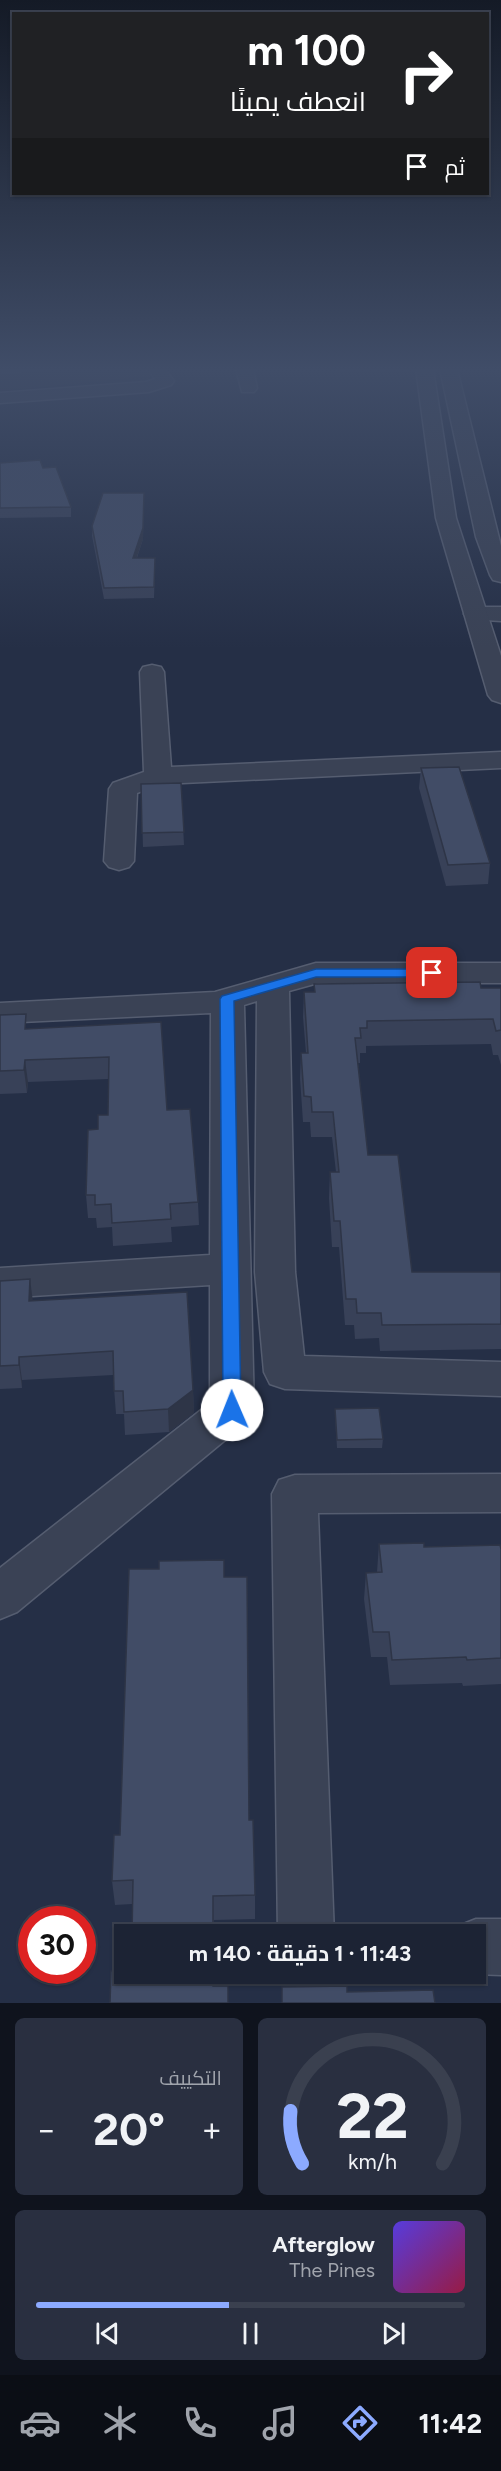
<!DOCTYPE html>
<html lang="ar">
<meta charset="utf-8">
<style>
body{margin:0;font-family:Figtree,Cairo,sans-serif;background:#292f40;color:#f1f3f6;direction:rtl;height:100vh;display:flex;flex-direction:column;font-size:22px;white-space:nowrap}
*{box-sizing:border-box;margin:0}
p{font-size:20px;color:#a0a4ac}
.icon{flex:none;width:33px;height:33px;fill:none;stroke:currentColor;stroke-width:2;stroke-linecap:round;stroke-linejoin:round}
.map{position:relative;height:2003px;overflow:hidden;direction:ltr}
.side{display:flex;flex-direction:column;gap:15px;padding:15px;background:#0f131d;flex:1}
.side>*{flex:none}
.top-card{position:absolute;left:12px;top:12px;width:477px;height:183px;border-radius:0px;box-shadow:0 2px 4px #0004,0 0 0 2px #3a404f;direction:rtl;background:#202124;color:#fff;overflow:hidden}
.speed{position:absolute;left:18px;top:1906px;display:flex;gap:12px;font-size:30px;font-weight:700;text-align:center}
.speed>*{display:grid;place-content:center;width:78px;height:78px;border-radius:50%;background:#1c2334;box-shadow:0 2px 4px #0004,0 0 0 2px #3a404f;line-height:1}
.speed .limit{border:9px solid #d22;background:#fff;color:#111}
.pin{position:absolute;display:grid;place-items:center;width:51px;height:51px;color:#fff;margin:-26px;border-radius:12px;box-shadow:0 3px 9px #0006}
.me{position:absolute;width:66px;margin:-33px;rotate:359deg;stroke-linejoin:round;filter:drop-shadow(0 0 4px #0008)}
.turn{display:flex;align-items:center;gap:21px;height:126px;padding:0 24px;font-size:27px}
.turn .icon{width:78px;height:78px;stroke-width:2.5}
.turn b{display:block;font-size:42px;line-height:51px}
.then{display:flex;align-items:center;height:57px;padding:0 24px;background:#0003;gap:12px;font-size:22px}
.big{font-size:45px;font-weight:700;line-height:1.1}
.side .tile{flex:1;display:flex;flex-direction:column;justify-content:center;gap:9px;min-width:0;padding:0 21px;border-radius:9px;background:#292f40}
.side .dial{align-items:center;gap:0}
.dial svg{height:156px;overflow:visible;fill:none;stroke:#3a404f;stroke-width:7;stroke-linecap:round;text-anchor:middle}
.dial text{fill:#f1f3f6;stroke:none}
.song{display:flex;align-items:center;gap:18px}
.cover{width:72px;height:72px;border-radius:9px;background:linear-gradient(135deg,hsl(250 70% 55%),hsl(340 70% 35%))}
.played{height:6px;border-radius:3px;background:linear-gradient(90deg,#8caaff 45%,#3a404f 45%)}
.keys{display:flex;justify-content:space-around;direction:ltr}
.heat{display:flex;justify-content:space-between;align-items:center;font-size:33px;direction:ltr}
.side .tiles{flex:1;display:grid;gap:15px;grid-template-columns:1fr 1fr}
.tile:last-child{grid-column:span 2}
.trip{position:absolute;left:114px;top:1924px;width:372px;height:60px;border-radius:0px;background:#1c2334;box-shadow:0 2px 4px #0004,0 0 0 2px #3a404f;font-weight:700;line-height:60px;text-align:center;direction:rtl}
.dock{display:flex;height:96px;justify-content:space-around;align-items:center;background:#0b0e15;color:#a0a4ac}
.dock .icon{width:42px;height:42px}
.dock .current{color:#8caaff}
.dock b{font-size:27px;color:#f1f3f6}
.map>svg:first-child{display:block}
</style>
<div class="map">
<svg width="501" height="2003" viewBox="0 0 501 2003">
<rect width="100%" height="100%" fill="#252f46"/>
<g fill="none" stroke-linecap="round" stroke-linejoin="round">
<defs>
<g id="minor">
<polygon points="148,369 164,369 174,381 171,385 149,392 0,403 0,393 146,382 155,379"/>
<polygon points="236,369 253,369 257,388 254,392 242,392"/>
<polygon points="476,607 501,607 501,621 468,619 464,614 468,609"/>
<polygon points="152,665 161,667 164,672 171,767 501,752 501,768 162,784 137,793 134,861 129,867 119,870 109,867 104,861 109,789 113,783 144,772 140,672 143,667"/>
<polygon points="316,963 501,963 501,983 318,983 289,991 295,1272 304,1356 501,1362 501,1396 285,1389 270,1384 264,1372 255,1272 257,1001 244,1005 254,1410 247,1422 17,1612 0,1619 0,1568 210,1403 210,1285 0,1298 0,1268 210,1255 211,1013 0,1023 0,1003 215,992"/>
<polygon points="501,1474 501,1512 318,1513 334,1935 278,1935 272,1494 279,1480 295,1475"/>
<polygon points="476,1919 501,1919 501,1975 473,1974 476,1974 476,1935 453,1935 456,1927"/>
</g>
<g id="tertiary">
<polygon points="416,369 433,369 456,518 501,656 501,703 492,700 488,695 436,518"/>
<polygon points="440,369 457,369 501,546 501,582 493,580 490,575 476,537"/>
</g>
</defs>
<use href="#minor" stroke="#555d70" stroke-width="3"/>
<use href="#tertiary" stroke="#555d70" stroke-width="3"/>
<use href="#minor" fill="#3a4255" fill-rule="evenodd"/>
<use href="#tertiary" fill="#3a4255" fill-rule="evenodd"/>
</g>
<g fill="#384158">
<polygon points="338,369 414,369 414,372 338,371"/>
<polygon points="0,463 43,468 71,507 71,517 0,518"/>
<polygon points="144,493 143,539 137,558 155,568 154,598 104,599 92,536 92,526"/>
<polygon points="421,768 490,863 488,884 446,886 419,788"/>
<polygon points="181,783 184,845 143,847 141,784"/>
<polygon points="314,984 481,988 501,988 501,1065 498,1055 493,1055 491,1044 366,1046 366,1053 360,1053 360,1063 358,1063 368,1155 412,1272 501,1272 501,1349 380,1351 379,1338 355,1339 354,1325 345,1325 339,1247 332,1247 329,1198 330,1172 336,1172 332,1137 311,1137 310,1122 303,1122 300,1078 301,1053 306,1053 303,1017 304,992 314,992"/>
<polygon points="0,1015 27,1029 161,1022 167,1110 198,1202 199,1225 171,1227 172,1242 113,1246 112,1227 97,1228 96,1218 88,1218 86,1195 98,1129 108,1115 109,1079 28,1082 27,1093 0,1094"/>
<polygon points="30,1279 32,1301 193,1390 194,1413 169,1432 125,1435 124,1414 116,1414 113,1375 22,1380 22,1388 0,1389 0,1281"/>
<polygon points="335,1409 383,1439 382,1448 337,1448 335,1417"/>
<polygon points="379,1544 424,1547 501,1549 501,1684 463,1686 462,1683 390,1685 387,1657 371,1657 364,1599 366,1573 377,1572"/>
<polygon points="224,1577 249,1820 255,1895 255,1919 214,1920 214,1935 132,1935 132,1904 115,1905 112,1881 120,1835"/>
</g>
<g fill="#2e3547">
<polygon points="73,369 150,369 150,376 0,391 0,375"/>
<polygon points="144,493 143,539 133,568 133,558"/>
<polygon points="25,1060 28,1082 27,1093 24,1070"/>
<polygon points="30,1279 33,1302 29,1301"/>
<polygon points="19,1357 22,1380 22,1388 19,1365"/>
<polygon points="193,1390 194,1413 169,1432 168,1409"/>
</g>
<g fill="#414c66" stroke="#2e3547" stroke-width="1.5">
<polygon points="0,369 73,369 0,375"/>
<polygon points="40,460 43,468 56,467 71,507 0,508 0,463"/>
<polygon points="103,493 144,493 143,528 133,558 155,558 154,587 104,588 92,526"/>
<polygon points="459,767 490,863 448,865 421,768"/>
<polygon points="181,783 184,832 142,833 141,784"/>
<polygon points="480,982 481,988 501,988 501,1030 496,1031 493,1019 367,1021 367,1028 360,1028 361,1038 355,1038 368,1155 398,1155 412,1272 501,1272 501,1324 382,1325 381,1313 357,1313 356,1299 346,1299 340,1221 334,1221 330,1172 339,1172 333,1112 312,1112 311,1097 304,1096 301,1053 308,1053 304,992 315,992 314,984"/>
<polygon points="26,1014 25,1029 161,1022 167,1110 190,1109 198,1202 170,1204 171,1219 112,1223 111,1204 95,1205 95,1195 86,1195 88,1130 98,1129 98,1115 108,1115 109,1057 25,1060 24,1070 0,1071 0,1015"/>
<polygon points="30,1279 29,1301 187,1292 193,1390 168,1409 124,1412 123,1391 114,1391 113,1351 19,1357 19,1365 0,1366 0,1281"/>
<polygon points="379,1408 383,1439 337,1440 335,1409"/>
<polygon points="424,1543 424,1547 500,1545 501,1549 501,1658 467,1660 466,1657 392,1660 389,1632 373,1632 366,1573 382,1572 379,1544"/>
<polygon points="224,1560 224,1577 247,1577 249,1820 253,1820 255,1895 213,1896 213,1935 132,1935 133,1880 112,1881 114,1835 120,1835 129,1569 159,1569 159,1561"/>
<polygon points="120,1953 124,1953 124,1974 213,1974 213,1986 228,1986 228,2003 110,2003 111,1971 120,1971"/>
<polygon points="347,1986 347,1992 433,1990 435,2003 282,2003 282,1987"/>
</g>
<linearGradient id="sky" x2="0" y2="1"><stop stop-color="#141a26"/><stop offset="0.57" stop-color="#404d68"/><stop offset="1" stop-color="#404d68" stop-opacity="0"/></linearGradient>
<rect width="501" height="649" fill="url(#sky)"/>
<polygon fill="#1a73e8" stroke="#114b97" stroke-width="1.5" points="316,969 432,969 438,973 432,977 316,977 234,1001 241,1410 238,1415 232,1418 225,1415 223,1410 220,999 222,996"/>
</svg>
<div class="speed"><div class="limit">30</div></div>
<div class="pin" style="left:432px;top:973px;background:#d93025"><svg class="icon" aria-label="arrive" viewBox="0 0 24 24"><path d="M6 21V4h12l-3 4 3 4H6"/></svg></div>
<svg class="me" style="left:232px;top:1410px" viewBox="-20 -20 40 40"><circle r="19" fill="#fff"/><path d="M0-13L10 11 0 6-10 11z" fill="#1a73e8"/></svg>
<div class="trip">11:43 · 1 دقيقة · 140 m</div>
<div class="top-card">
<div class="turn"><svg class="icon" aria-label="right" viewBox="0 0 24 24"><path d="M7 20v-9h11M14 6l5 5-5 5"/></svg><div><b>100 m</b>انعطف يمينًا</div></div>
<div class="then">ثم<svg class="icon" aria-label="arrive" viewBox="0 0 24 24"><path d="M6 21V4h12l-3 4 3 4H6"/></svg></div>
</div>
</div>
<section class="side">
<div class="tiles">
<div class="tile dial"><svg viewBox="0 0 100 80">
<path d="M14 69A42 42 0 1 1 86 69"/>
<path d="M14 69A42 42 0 0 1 8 42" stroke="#8caaff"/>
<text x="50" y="56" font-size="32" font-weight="700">22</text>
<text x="50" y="72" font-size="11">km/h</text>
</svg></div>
<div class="tile"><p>التكييف</p>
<div class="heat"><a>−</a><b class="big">20°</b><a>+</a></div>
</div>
<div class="tile">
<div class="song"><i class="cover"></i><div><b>Afterglow</b><p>The Pines</p></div></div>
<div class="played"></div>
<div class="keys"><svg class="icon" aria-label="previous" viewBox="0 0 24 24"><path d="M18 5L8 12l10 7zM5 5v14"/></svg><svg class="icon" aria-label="pause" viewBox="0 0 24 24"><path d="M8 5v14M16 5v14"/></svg><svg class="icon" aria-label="next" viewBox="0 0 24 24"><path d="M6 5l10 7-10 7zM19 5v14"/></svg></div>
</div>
</div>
</section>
<nav class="dock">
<b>11:42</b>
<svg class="icon current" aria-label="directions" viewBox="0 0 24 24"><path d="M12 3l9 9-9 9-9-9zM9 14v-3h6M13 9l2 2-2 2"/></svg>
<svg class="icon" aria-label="music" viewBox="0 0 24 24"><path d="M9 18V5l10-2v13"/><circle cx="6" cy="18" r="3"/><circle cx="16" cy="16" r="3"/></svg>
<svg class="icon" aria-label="phone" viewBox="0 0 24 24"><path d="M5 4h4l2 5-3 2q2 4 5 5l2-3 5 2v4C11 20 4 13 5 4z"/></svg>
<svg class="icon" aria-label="climate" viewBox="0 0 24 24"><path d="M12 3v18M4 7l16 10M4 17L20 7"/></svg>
<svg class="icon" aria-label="car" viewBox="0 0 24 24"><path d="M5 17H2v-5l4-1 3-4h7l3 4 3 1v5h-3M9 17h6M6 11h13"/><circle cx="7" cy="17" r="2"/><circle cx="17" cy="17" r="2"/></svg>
</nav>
